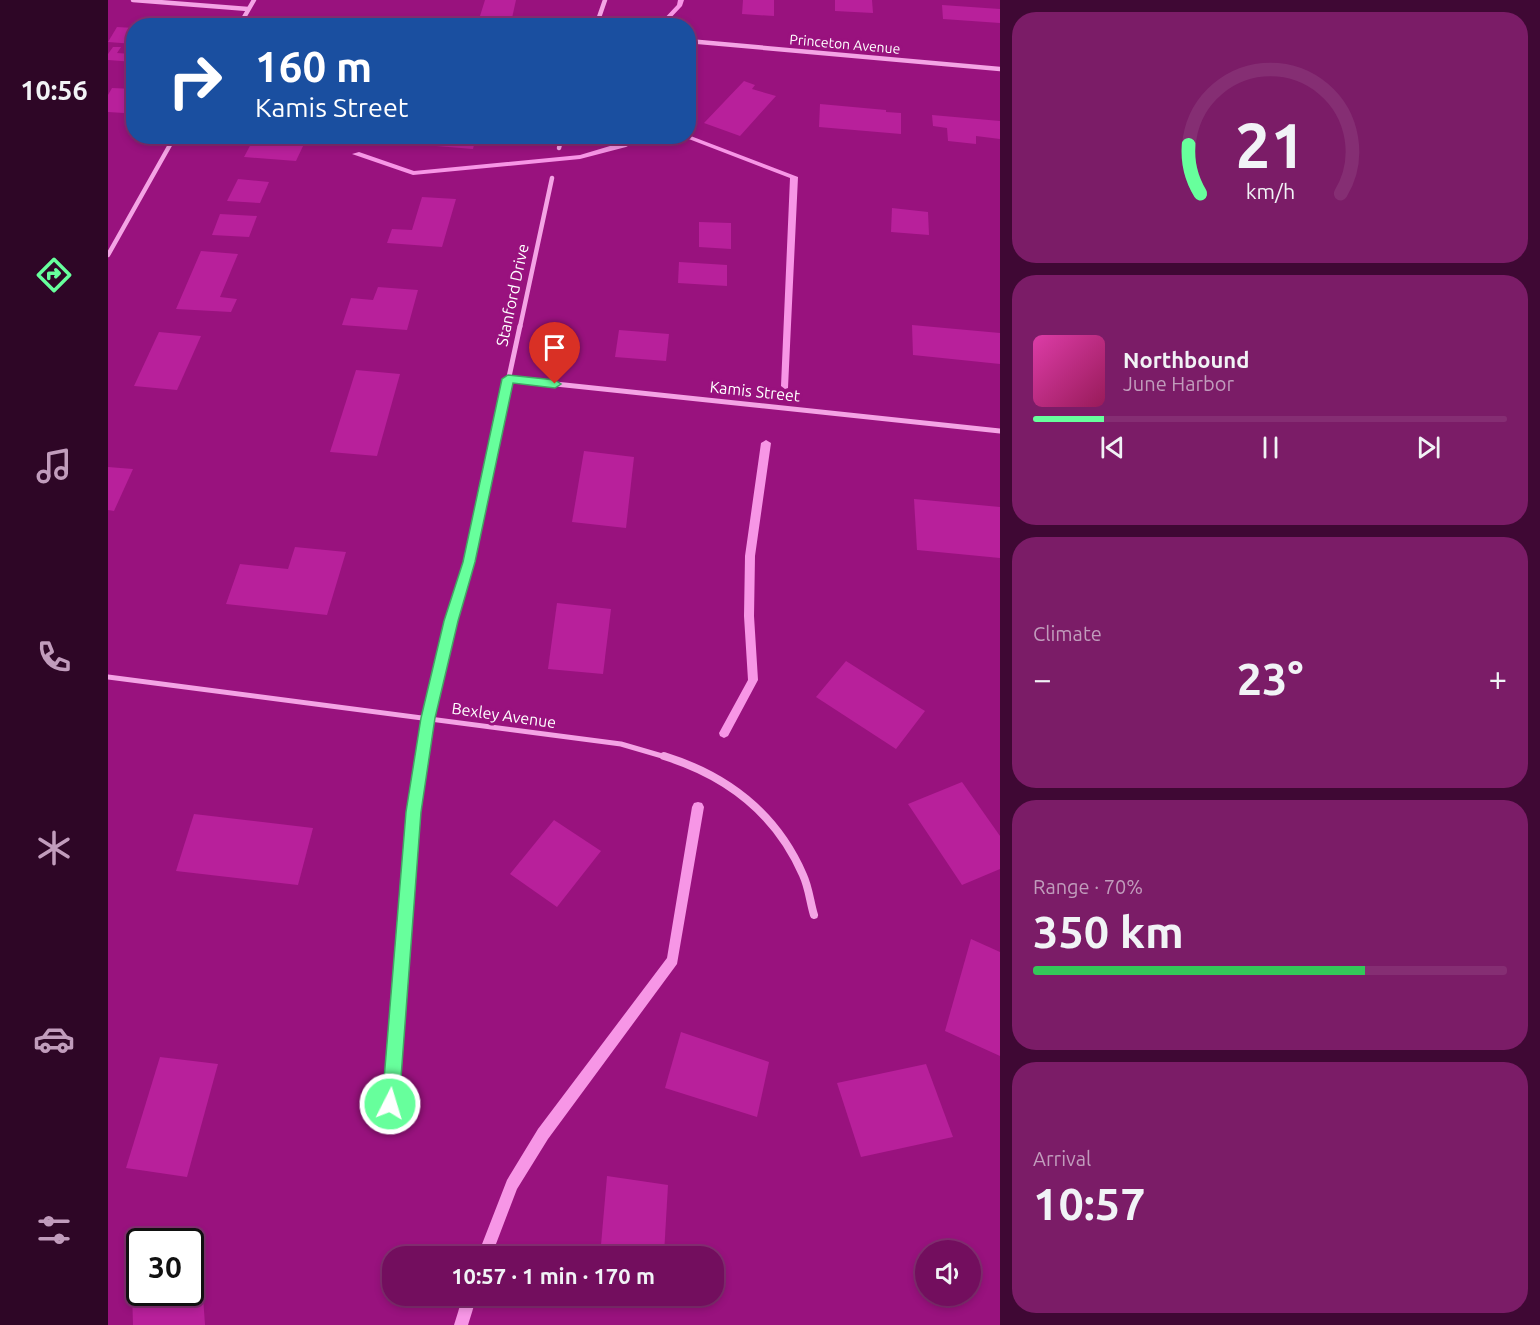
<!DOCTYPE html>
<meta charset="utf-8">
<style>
body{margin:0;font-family:Ubuntu,sans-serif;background:#7b1c67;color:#f1f3f6;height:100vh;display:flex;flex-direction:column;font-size:22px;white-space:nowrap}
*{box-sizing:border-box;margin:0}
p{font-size:20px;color:#c19cbc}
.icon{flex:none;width:33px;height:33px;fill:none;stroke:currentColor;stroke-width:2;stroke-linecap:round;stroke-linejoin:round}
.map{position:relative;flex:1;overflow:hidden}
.panel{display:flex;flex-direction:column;gap:12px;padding:12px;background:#3f0834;width:540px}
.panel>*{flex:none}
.banner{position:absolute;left:18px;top:18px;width:570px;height:126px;border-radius:24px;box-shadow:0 3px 9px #0003,0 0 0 2px #852e73;background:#1a4fa0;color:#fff;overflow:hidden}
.fabs{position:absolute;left:807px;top:1240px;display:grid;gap:12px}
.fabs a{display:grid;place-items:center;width:66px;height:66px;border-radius:50%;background:#730e5e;box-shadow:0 3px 9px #0003,0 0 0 2px #852e73;font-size:30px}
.speed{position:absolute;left:18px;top:1228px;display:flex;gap:12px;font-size:30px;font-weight:700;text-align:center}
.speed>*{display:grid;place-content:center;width:78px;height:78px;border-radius:50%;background:#730e5e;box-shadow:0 3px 9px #0003,0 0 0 2px #852e73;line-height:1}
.speed .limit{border:3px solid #111;border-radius:9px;background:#fff;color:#111}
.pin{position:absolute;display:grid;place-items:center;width:51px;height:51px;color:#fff;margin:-62px -26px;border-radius:50% 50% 50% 0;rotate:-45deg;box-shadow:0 0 6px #0007}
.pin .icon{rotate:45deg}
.me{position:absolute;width:66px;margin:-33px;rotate:5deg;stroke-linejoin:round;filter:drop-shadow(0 0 4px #0008)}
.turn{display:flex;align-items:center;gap:21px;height:126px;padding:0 30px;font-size:27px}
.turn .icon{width:78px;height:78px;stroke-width:2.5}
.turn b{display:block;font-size:42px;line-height:51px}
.big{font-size:45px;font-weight:700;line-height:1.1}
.panel .widget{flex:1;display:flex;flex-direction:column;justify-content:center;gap:9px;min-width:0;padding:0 21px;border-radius:24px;background:#7b1c67}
.panel .dial{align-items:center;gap:0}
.dial svg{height:156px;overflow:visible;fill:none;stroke:#852e73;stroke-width:7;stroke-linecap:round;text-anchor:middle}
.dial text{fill:#f1f3f6;stroke:none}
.song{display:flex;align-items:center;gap:18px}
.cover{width:72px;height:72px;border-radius:9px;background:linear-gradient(135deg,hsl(320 70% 55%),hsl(330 70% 35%))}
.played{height:6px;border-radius:3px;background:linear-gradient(90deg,#67ff9c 15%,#852e73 15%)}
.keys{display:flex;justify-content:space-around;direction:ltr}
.heat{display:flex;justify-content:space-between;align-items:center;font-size:33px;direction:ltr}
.charge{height:9px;border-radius:4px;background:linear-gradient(90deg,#34c759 70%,#852e73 0)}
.trip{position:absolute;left:274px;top:1246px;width:342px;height:60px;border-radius:24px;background:#730e5e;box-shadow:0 3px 9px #0003,0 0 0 2px #852e73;font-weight:700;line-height:60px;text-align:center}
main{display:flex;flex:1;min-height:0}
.menu{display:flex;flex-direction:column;width:108px;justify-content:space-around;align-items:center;background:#2e0626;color:#c19cbc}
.menu .icon{width:42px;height:42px}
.menu .current{color:#67ff9c}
.menu b{font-size:27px;color:#f1f3f6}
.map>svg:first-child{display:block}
</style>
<main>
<nav class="menu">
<b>10:56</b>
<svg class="icon current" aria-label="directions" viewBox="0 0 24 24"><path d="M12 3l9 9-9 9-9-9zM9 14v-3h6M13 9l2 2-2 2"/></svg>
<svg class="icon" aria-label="music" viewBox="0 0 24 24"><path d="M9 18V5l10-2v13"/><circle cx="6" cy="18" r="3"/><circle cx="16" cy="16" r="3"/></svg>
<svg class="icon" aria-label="phone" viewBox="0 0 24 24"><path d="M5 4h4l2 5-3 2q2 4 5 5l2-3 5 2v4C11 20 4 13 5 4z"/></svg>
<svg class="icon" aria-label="climate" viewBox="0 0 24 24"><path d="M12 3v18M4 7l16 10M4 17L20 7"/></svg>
<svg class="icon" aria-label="car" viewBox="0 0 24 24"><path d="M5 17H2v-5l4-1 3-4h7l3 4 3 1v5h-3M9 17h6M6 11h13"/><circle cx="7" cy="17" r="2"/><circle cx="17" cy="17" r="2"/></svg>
<svg class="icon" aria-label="filters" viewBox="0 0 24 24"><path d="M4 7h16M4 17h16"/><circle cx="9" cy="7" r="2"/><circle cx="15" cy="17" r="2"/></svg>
</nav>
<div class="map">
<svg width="892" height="1325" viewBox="0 0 892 1325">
<rect width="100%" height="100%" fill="#99127e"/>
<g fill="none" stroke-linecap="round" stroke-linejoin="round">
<g fill="#f796e6" fill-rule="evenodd">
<polygon points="570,0 576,0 574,6 557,24 553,24 553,22 569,5"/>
<polygon points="580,135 690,177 680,388 677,389 673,386 682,178 573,136"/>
<polygon points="529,136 539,136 518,147 472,159 305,175 244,154 251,152 306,171 472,155 512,143"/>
<polygon points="658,440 663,443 647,556 646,616 650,680 620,736 616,738 612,736 611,733 640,680 636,616 637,556 653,443"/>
<polygon points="590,802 594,803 596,807 569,964 440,1139 409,1189 383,1257 369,1257 399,1180 430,1129 559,958 584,807 586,803"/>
<polygon points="355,1296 369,1296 360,1325 346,1325"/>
</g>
</g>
<g fill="#b8209b">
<polygon points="377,0 408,0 404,18 372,16"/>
<polygon points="635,0 666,0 666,16 634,14"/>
<polygon points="727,0 764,0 765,13 727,11"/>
<polygon points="834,5 892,9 892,23 835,19"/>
<polygon points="9,27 26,28 26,44 0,42"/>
<polygon points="5,47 13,47 9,53 23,54 26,50 26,62 0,60 0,54"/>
<polygon points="636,81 647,85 644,89 668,96 632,136 596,123"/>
<polygon points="4,88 26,89 16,113 0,112 0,95"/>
<polygon points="712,104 778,110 778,112 793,113 793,134 711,127"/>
<polygon points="824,115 892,121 892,139 868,136 868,144 840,141 839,128 825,126"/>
<polygon points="331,136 375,136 373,141 367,141 365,149 328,146"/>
<polygon points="144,142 195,146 188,161 136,157"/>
<polygon points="130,179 161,182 152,203 119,201"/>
<polygon points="314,197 348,199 334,247 279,243 284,229 304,230"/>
<polygon points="784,208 820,212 821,235 783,232"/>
<polygon points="112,214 149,216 141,237 104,235"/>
<polygon points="591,222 623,223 623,249 591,247"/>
<polygon points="93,251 130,254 112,297 129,299 123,312 68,309"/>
<polygon points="571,262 619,265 619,286 570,283"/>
<polygon points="270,287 310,290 299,330 234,325 243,298 265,300"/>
<polygon points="804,325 892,333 892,364 805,355"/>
<polygon points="511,330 561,334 558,361 507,357"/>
<polygon points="51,332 93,336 69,390 26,386"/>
<polygon points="248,370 292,374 269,456 222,452"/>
<polygon points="476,451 526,457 518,528 464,522"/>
<polygon points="0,467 25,469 6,511 0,510"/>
<polygon points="806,499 892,507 892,558 809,550"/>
<polygon points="187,547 238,552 219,615 118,604 132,564 180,569"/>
<polygon points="449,603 503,609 495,674 440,669"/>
<polygon points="738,661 817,711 788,749 708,697"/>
<polygon points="854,782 892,836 892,869 854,885 800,804"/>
<polygon points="86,814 205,828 190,885 68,871"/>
<polygon points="446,820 493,851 449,907 402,874"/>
<polygon points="863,939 892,952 892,1056 837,1031"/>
<polygon points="573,1032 661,1062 649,1117 557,1088"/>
<polygon points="52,1057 110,1064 79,1177 18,1168"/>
<polygon points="818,1064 845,1137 753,1157 729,1083"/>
<polygon points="499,1176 560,1185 556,1254 493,1245"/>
<polygon points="91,1238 97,1325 25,1325 23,1257 32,1255 32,1293 82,1293 82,1241"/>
</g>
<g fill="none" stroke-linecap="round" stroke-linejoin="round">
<g stroke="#f4a4e5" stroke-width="4.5">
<polyline points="25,0 140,9"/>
<polyline points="131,26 146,0"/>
<polyline points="488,26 497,0"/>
<polyline points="580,41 892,69"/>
<polyline points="451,148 454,136"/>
<polyline points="0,255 67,136"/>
<polyline points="412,327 444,178"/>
</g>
<g stroke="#f4a4e5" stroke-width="5">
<polyline points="400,379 892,431"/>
<polyline points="0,677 513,744 561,758"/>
<polyline points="314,758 328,680 361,562 412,326"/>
</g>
<g stroke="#f4a4e5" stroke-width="8">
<path d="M556,756C620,776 668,813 695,875C701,888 702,902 706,915"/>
<polyline points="280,1127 300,872 314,756"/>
</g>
</g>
<polygon fill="#67ff9c" stroke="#43a665" stroke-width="1.5" points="400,375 447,380 453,384 447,388 405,383 367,562 350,621 327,718 313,812 291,1104 288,1110 282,1113 276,1110 274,1104 298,812 313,718 336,621 355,562 394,379"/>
<g text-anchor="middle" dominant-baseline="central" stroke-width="6" stroke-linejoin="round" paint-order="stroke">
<g font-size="14" fill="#fff" stroke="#99127e">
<text transform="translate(737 44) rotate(5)">Princeton Avenue</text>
</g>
<g font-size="16" fill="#fff" stroke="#99127e">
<text transform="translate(404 295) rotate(-78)">Stanford Drive</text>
<text transform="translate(647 391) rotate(6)">Kamis Street</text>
<text transform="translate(396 715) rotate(8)">Bexley Avenue</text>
</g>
</g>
</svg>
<div class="fabs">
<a><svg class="icon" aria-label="sound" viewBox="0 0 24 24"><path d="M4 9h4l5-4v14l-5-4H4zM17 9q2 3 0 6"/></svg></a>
</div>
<div class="speed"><div class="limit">30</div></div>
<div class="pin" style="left:447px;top:384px;background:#d93025"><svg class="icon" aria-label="arrive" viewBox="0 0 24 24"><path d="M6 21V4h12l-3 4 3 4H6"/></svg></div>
<svg class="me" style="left:282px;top:1104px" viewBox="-20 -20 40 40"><circle r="17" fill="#67ff9c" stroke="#fff" stroke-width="3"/><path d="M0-11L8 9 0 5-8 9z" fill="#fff"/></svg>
<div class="trip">10:57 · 1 min · 170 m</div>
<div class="banner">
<div class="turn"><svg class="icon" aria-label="right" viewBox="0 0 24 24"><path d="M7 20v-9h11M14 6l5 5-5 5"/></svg><div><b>160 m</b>Kamis Street</div></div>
</div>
</div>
<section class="panel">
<div class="widget dial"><svg viewBox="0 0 100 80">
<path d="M14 69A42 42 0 1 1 86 69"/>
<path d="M14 69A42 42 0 0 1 8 44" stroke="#67ff9c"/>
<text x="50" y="56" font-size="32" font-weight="700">21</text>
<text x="50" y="72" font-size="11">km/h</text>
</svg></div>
<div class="widget">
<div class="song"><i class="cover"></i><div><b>Northbound</b><p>June Harbor</p></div></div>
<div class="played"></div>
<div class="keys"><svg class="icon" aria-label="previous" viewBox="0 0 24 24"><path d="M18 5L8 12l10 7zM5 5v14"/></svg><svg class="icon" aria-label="pause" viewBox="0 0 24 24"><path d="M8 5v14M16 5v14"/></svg><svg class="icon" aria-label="next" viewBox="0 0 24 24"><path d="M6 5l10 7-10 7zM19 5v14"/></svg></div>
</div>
<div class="widget"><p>Climate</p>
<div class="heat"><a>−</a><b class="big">23°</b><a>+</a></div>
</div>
<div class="widget"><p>Range · 70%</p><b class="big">350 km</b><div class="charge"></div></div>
<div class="widget"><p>Arrival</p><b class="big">10:57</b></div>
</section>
</main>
